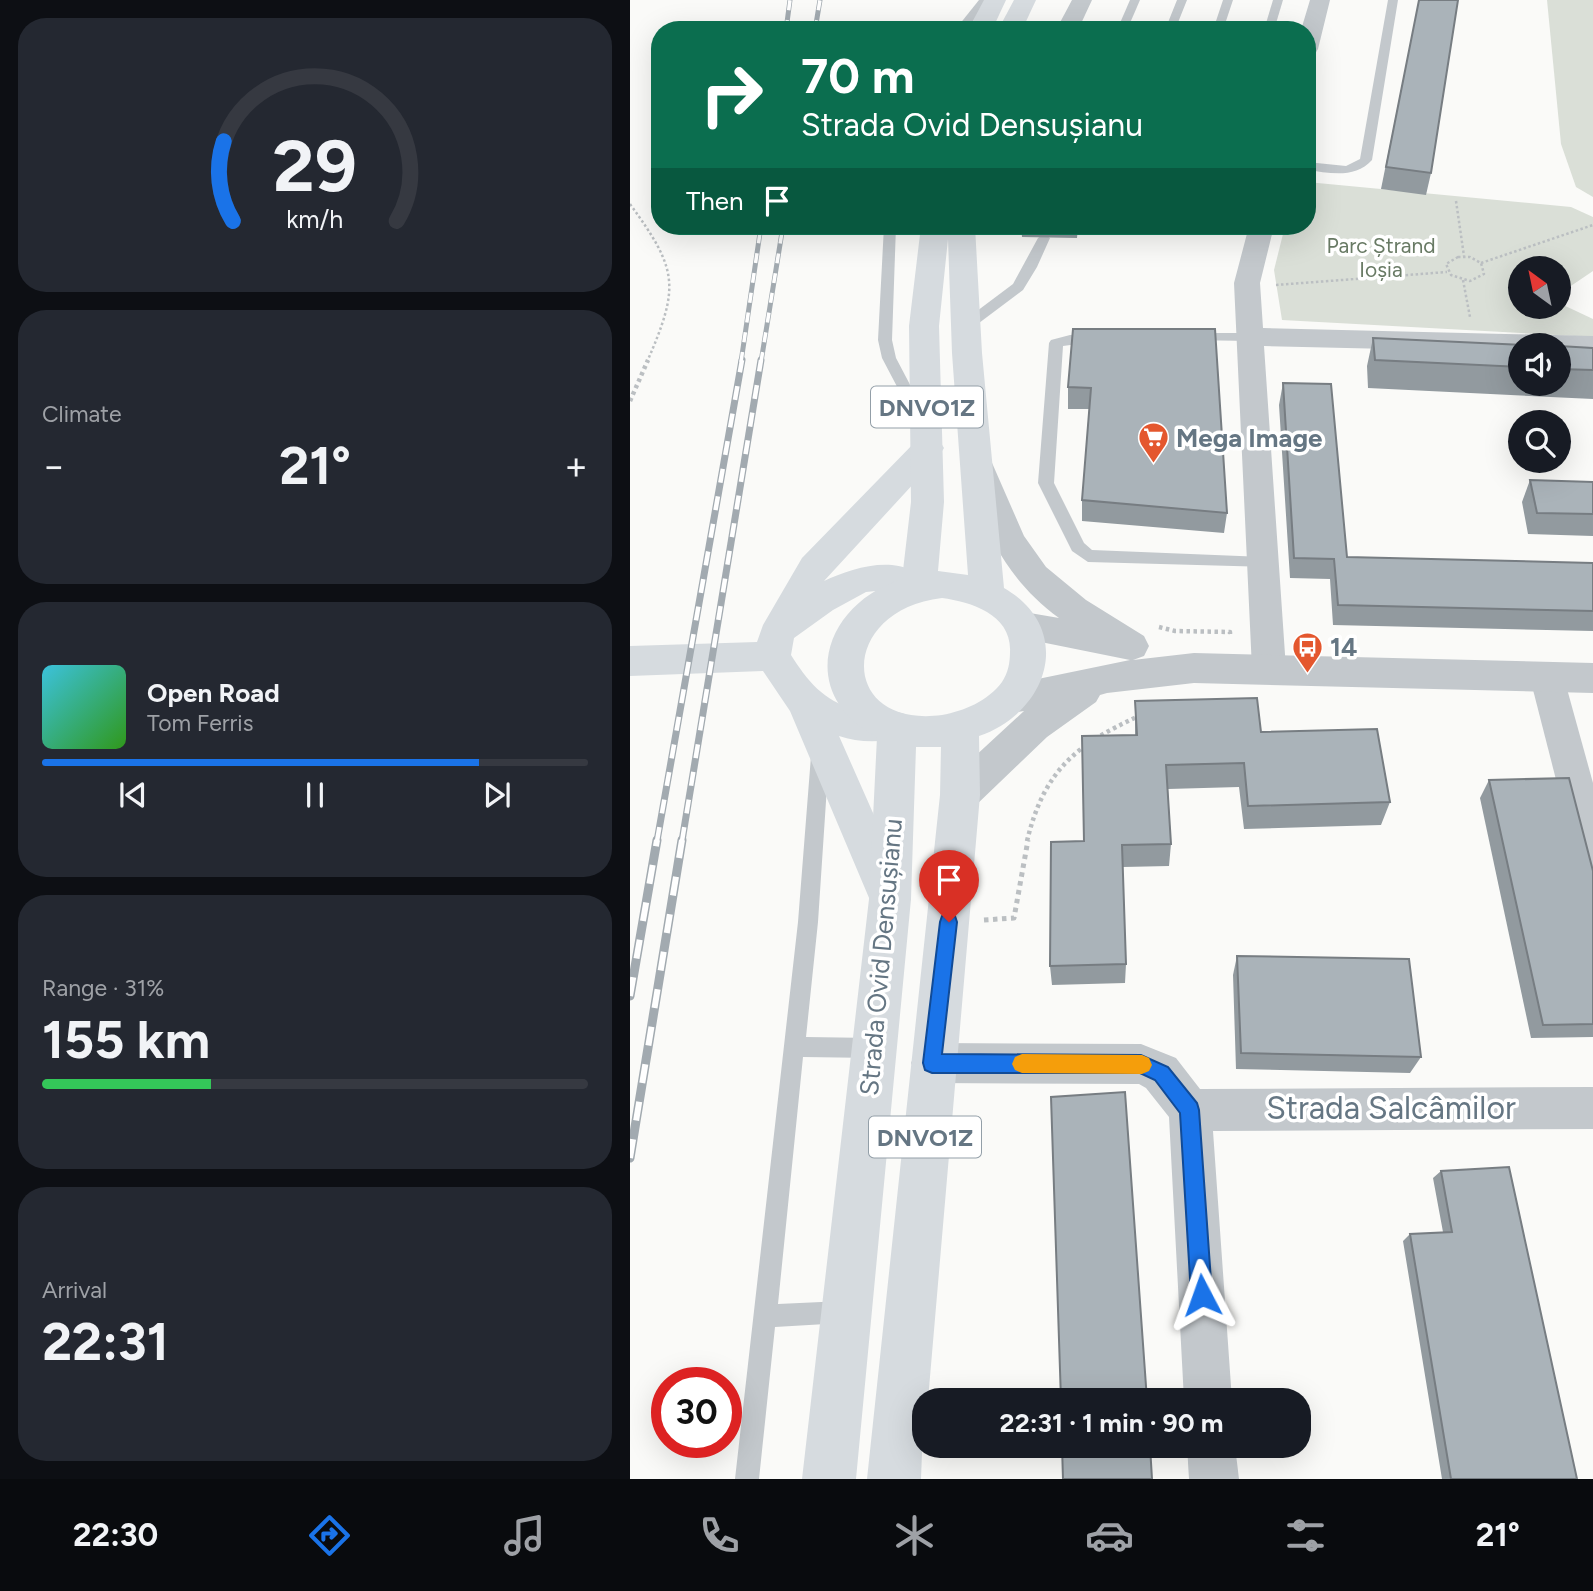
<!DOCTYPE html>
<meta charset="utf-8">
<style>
body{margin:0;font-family:Figtree,sans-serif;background:#242831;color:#f1f3f6;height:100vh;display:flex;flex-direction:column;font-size:26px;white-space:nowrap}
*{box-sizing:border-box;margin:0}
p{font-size:23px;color:#9ea1a6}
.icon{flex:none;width:38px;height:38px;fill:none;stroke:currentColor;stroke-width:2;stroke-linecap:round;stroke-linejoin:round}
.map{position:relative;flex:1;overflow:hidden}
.side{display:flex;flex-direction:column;gap:18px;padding:18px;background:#0d0f14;width:630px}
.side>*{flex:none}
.banner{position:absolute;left:21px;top:21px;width:665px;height:214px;border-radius:28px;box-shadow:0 7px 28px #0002;background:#0b6e4f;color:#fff;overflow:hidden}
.needle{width:46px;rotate:327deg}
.fabs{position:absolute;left:878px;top:256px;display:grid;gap:14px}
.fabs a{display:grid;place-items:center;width:63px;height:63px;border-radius:50%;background:#171b24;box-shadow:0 7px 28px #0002;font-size:35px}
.speed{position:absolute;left:21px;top:1367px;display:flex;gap:14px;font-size:35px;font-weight:700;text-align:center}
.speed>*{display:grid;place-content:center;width:91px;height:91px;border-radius:50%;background:#171b24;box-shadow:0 7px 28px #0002;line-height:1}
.speed .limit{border:10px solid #d22;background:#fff;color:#111}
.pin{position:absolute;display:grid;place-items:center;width:60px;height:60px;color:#fff;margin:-72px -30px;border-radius:50% 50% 50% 0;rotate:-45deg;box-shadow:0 0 7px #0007}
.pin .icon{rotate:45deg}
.me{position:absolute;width:77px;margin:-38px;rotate:356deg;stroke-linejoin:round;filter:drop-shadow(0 0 5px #0008)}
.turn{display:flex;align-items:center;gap:24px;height:147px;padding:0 35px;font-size:32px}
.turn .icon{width:91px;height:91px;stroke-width:2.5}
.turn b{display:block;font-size:49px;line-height:60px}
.then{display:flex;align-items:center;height:66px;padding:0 35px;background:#0003;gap:14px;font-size:26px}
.big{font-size:52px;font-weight:700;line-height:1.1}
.side .widget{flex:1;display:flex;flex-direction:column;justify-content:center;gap:10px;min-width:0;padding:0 24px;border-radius:28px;background:#242831}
.side .dial{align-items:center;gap:0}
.dial svg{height:182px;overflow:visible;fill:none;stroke:#363941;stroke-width:7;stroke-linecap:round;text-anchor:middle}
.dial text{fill:#f1f3f6;stroke:none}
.song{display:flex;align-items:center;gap:21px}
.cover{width:84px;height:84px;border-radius:10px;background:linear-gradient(135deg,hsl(190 70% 55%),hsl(110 70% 35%))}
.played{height:7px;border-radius:4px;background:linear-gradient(90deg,#1a73e8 80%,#363941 80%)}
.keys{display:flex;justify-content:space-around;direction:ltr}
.heat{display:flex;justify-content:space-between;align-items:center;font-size:38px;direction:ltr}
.charge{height:10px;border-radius:5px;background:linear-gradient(90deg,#34c759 31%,#363941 0)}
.trip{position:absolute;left:282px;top:1388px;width:399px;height:70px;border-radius:28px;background:#171b24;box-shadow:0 7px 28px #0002;font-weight:700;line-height:70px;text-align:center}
.tab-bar{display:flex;height:112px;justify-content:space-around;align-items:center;background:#090b0e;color:#9ea1a6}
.tab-bar .icon{width:49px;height:49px}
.tab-bar .active{color:#1a73e8}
.tab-bar b{font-size:32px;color:#f1f3f6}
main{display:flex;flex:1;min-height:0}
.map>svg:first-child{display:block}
</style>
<main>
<section class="side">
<div class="widget dial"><svg viewBox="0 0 100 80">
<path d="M14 69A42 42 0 1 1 86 69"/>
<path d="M14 69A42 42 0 0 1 10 34" stroke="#1a73e8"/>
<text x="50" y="56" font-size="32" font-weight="700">29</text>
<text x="50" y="72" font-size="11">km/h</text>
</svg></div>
<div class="widget"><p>Climate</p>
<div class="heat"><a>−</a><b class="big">21°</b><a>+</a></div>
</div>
<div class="widget">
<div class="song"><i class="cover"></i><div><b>Open Road</b><p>Tom Ferris</p></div></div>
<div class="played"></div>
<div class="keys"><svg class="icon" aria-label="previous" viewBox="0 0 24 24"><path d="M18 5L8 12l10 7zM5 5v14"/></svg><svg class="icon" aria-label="pause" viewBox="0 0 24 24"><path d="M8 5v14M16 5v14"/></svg><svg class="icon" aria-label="next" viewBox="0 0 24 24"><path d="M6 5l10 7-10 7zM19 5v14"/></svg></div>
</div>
<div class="widget"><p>Range · 31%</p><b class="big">155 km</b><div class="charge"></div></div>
<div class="widget"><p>Arrival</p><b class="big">22:31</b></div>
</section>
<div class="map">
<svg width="963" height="1479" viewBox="0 0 963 1479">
<rect width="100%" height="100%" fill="#fafaf8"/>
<g fill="#dadfd7">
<polygon points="917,0 963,0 963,197 946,187 931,144"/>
<polygon points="677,182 941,207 963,217 963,271 929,294 929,268 891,268 891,306 929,306 929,303 963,319 963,337 652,320 644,270 655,226 677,226"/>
</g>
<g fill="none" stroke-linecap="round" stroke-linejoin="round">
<g stroke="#bbbfc2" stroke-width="2.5" stroke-dasharray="2.5 2.5" stroke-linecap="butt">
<polyline points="826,201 834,256"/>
<path d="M0,204C48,270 50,286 17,362"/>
<polygon points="828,257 840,257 851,263 854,274 840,281 821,275 816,264"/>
<polyline points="851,263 963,225"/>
<polyline points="833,280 840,317"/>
<polyline points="646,285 817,272"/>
</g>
<g stroke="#bbbfc2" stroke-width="4.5" stroke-dasharray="3.5 3.5" stroke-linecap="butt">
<polyline points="0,401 18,360"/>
<polyline points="529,627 545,631 600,632 600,636"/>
<path d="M397,841C414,771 445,745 509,716"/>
</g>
<polyline stroke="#bbbfc2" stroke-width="5" stroke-dasharray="4.5 4.5" stroke-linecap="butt" points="354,920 384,918 398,840"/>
<g fill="#c3c8cc" fill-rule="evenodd">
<polygon points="349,0 359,0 336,30 325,30"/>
<polygon points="500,0 510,0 497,30 487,30"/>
<polygon points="547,0 557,0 545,30 535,30"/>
<polygon points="593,0 603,0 593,30 583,30"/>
<polygon points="643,0 653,0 644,30 634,30"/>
<path d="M758,0H768L742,160C725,179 700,173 677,170V162L716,166L730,159Z"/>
<polygon points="254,226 266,226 262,340 266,358 297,417 290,422 283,417 252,358 248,340"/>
<polygon points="414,234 420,238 407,267 393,290 341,329 331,329 331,323 383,284 408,238"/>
<polygon points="563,333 620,333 627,337 620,341 558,340 558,334"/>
<polygon points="465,334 470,335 470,341 433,346 424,483 454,543 462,550 634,557 642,563 640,567 458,562 442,551 408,483 419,343 421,340 440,335"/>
<polygon points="190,749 196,751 199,756 188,922 176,1037 244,1038 251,1041 254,1048 251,1055 244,1058 173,1057 148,1304 213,1301 221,1304 224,1312 221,1320 213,1323 145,1327 129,1479 105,1479 168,922 181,756 184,751"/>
</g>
<g fill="#c3c8cc" fill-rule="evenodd">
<polygon points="442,0 462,0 448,30 426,30"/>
<polygon points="680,0 700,0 688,49 685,54 677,55 677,30 671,30"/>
<polygon points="619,226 644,226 630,283 633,328 963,336 963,354 929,353 929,345 891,345 891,352 634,346 656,669 651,679 639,683 627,679 622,669 604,283"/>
<polygon points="917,664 929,668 934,678 963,783 963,867 950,862 944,850 900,678 905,668"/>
<polygon points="302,1043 511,1044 546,1058 570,1089 963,1087 963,1129 583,1131 602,1400 554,1400 539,1117 516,1088 509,1084 302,1083 287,1077 281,1063 287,1049"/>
<polygon points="557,1446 605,1446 609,1479 559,1479"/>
</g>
<path fill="#c3c8cc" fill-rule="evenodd" d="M347,452L359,456L394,536L416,567L456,600L514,636L519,646L514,656L503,660L564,653L963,663V693L564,683L477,693L470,695L466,702L417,737L344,807L330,812L316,807L310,795L316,783L394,711L382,713L369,709L363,698L369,687L500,660L381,636L376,626L381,616L394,612L429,618C373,577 354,527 331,464L335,456Z"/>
<path fill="#d6dbdf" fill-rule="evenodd" d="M298,437L309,440L314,448L309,456L194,581C225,566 279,550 301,589L295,599L283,603L256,590L236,592L203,610L164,638L161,655C176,679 195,703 224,708C242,711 257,708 275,714L280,725L275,736C255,743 229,743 209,736L281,899L275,912L260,918L245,912L160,711L133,671L0,676V646L127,642L133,625L172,558L287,440Z"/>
<g fill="#d6dbdf" fill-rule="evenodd">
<polygon points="354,0 376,0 362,30 338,30"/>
<polygon points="384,0 406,0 392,30 368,30"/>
<path d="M291,226H345L352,353L374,588C445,629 419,712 349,736L350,795L298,1400H294L291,1479H237L310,795L311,747H286L281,899L226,1479H172L239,899L247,737C165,694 193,604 272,579L281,502L279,326ZM318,239L322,353L338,575L308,571L314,502L309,326ZM312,598C342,602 382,615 380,652C380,663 378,673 372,682C358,701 334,711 312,715C208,729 208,610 312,598Z"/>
</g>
<defs>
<g id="rail-far2">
<polyline points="156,30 160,0"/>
<polyline points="185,30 190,0"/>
<polyline points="111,362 131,226"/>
<polyline points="131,362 153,226"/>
</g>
<g id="rail-far1">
<polyline points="27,841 112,360"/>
<polyline points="52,841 131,360"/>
</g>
<g id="rail">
<polyline points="0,996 27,840"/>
<polyline points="0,1158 52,840"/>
</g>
</defs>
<use href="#rail-far2" stroke="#a2aab0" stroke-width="5"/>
<use href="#rail-far1" stroke="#a2aab0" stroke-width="7"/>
<use href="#rail" stroke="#a2aab0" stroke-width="9"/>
<use href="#rail-far2" stroke="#fff" stroke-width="3.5" stroke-dasharray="10" stroke-linecap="butt"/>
<use href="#rail-far1" stroke="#fff" stroke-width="4.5" stroke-dasharray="14" stroke-linecap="butt"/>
<use href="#rail" stroke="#fff" stroke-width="6" stroke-dasharray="19" stroke-linecap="butt"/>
</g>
<g fill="#929a9f">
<polygon points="789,0 801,173 796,195 751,189"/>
<polygon points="391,226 448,226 447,238 392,237"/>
<polygon points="443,329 597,513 594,533 452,521 452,500 459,409 438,409 438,387"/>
<polygon points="743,338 891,345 891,383 929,383 929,346 963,348 963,399 738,388 737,366"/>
<polygon points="653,383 717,557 963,563 963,631 703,625 700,579 660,578 649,405"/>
<polygon points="900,480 963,482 963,536 898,534 892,502"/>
<polygon points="505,701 631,732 760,802 751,825 614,829 609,787 538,789 541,844 539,866 493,867 496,964 495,983 422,985 420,966 454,841 505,735"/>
<polygon points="859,780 963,871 963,1037 901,1038 850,798"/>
<polygon points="607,956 791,1057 780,1073 606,1069 603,975"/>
<polygon points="811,1171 947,1479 812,1479 773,1241 780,1234 813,1232 803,1178"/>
</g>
<g fill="#aab3b9" stroke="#777d82" stroke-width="2">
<polygon points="789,0 828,0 801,173 756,167"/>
<polygon points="443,329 585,329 597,513 452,500 461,388 438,387"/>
<polygon points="743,338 894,345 891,345 891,367 745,360"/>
<polygon points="929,346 963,348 963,370 929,369"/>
<polygon points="653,383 701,384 717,557 963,563 963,611 708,605 704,559 664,558"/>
<polygon points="900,480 963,482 963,514 907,513"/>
<polygon points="627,698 631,732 747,729 760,802 618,806 614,763 536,765 541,844 492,845 496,964 420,966 421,842 454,841 452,736 507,735 505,701"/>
<polygon points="939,778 963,871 963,1024 913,1025 859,780"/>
<polygon points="607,956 779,959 791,1057 611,1053"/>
<polygon points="495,1092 517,1400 431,1400 421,1097"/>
<polygon points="879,1167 947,1479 821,1479 780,1234 822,1232 811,1171"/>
<polygon points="432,1446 520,1446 522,1479 433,1479"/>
</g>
<polygon fill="#1a73e8" stroke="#114b97" stroke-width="2" points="319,914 325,916 327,922 312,1054 511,1055 538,1067 567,1103 569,1110 582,1295 579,1302 572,1305 564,1302 561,1295 550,1113 525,1080 510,1073 302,1073 295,1070 293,1063 310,922 312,916"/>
<polygon fill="#f59e0b" points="392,1054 512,1055 519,1058 522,1065 519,1071 512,1074 392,1073 385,1070 382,1064 385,1057"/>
<defs>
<symbol id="supermarket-pin" viewBox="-11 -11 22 30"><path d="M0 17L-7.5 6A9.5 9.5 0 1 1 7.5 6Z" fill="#e4572e" stroke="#fff"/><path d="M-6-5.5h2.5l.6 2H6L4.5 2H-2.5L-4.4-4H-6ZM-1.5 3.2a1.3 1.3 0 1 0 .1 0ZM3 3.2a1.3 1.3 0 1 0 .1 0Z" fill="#fff"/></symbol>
<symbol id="bus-pin" viewBox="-11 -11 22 30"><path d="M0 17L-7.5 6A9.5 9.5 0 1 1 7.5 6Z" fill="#e4572e" stroke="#fff"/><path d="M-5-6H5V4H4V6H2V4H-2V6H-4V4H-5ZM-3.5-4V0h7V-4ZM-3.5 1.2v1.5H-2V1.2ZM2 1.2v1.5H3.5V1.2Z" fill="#fff"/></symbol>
</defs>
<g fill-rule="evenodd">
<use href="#supermarket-pin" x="506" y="420" width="35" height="47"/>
<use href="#bus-pin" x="660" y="630" width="35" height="47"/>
</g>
<g text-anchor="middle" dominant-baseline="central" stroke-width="7" stroke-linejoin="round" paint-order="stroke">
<g font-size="21" fill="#687a64" stroke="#fff">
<text x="751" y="245">Parc Ștrand<tspan x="751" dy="24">Ioșia</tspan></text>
</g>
<g fill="#fff" stroke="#939fa8" stroke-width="2">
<rect x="241" y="386.5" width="112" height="41" rx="5"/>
<rect x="239" y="1116.5" width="112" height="41" rx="5"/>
</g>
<g font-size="24" font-weight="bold" fill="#657683">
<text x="297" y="407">DNVO1Z</text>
<text x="295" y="1137">DNVO1Z</text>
</g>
<g font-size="26" font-weight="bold" fill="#657683" stroke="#fff" text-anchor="start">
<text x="546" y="438">Mega Image</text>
<text x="700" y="647">14</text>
</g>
<g font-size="26" fill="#657683" stroke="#fff">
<text transform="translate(251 957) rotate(-85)">Strada Ovid Densușianu</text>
</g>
<g font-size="32" fill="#657683" stroke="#fff">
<text x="761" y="1108">Strada Salcâmilor</text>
</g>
</g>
</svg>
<div class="fabs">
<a><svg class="needle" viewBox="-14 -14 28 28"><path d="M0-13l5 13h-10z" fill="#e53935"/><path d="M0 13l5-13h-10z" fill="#9ea1a6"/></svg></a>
<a><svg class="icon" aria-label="sound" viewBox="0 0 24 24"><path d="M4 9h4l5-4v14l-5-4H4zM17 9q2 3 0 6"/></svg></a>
<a><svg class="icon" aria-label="search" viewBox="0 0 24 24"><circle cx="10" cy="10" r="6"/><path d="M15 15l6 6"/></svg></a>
</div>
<div class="speed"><div class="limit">30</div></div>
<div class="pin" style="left:319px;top:922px;background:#d93025"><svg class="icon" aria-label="arrive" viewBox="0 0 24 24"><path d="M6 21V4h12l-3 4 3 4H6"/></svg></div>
<svg class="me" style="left:572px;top:1295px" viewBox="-20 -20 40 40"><path d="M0-17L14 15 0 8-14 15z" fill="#1a73e8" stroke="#fff" stroke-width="4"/></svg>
<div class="trip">22:31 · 1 min · 90 m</div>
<div class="banner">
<div class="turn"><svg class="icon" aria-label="right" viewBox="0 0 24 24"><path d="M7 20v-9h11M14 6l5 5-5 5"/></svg><div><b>70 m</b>Strada Ovid Densușianu</div></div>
<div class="then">Then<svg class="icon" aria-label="arrive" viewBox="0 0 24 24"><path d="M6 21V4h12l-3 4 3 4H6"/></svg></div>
</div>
</div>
</main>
<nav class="tab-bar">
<b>22:30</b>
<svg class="icon active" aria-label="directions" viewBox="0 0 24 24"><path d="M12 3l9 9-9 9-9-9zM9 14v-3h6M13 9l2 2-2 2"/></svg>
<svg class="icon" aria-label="music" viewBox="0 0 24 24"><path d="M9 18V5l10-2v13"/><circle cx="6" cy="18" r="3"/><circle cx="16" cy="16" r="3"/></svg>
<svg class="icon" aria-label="phone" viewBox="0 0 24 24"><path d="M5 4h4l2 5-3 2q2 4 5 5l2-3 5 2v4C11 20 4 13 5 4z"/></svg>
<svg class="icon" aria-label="climate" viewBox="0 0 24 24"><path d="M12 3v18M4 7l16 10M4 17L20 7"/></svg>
<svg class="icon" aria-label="car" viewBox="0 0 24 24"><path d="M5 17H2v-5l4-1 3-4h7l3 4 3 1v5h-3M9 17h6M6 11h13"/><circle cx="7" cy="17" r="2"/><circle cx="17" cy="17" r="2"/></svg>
<svg class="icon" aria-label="filters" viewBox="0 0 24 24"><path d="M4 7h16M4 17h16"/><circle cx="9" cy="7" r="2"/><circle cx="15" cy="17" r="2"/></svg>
<b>21°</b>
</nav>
